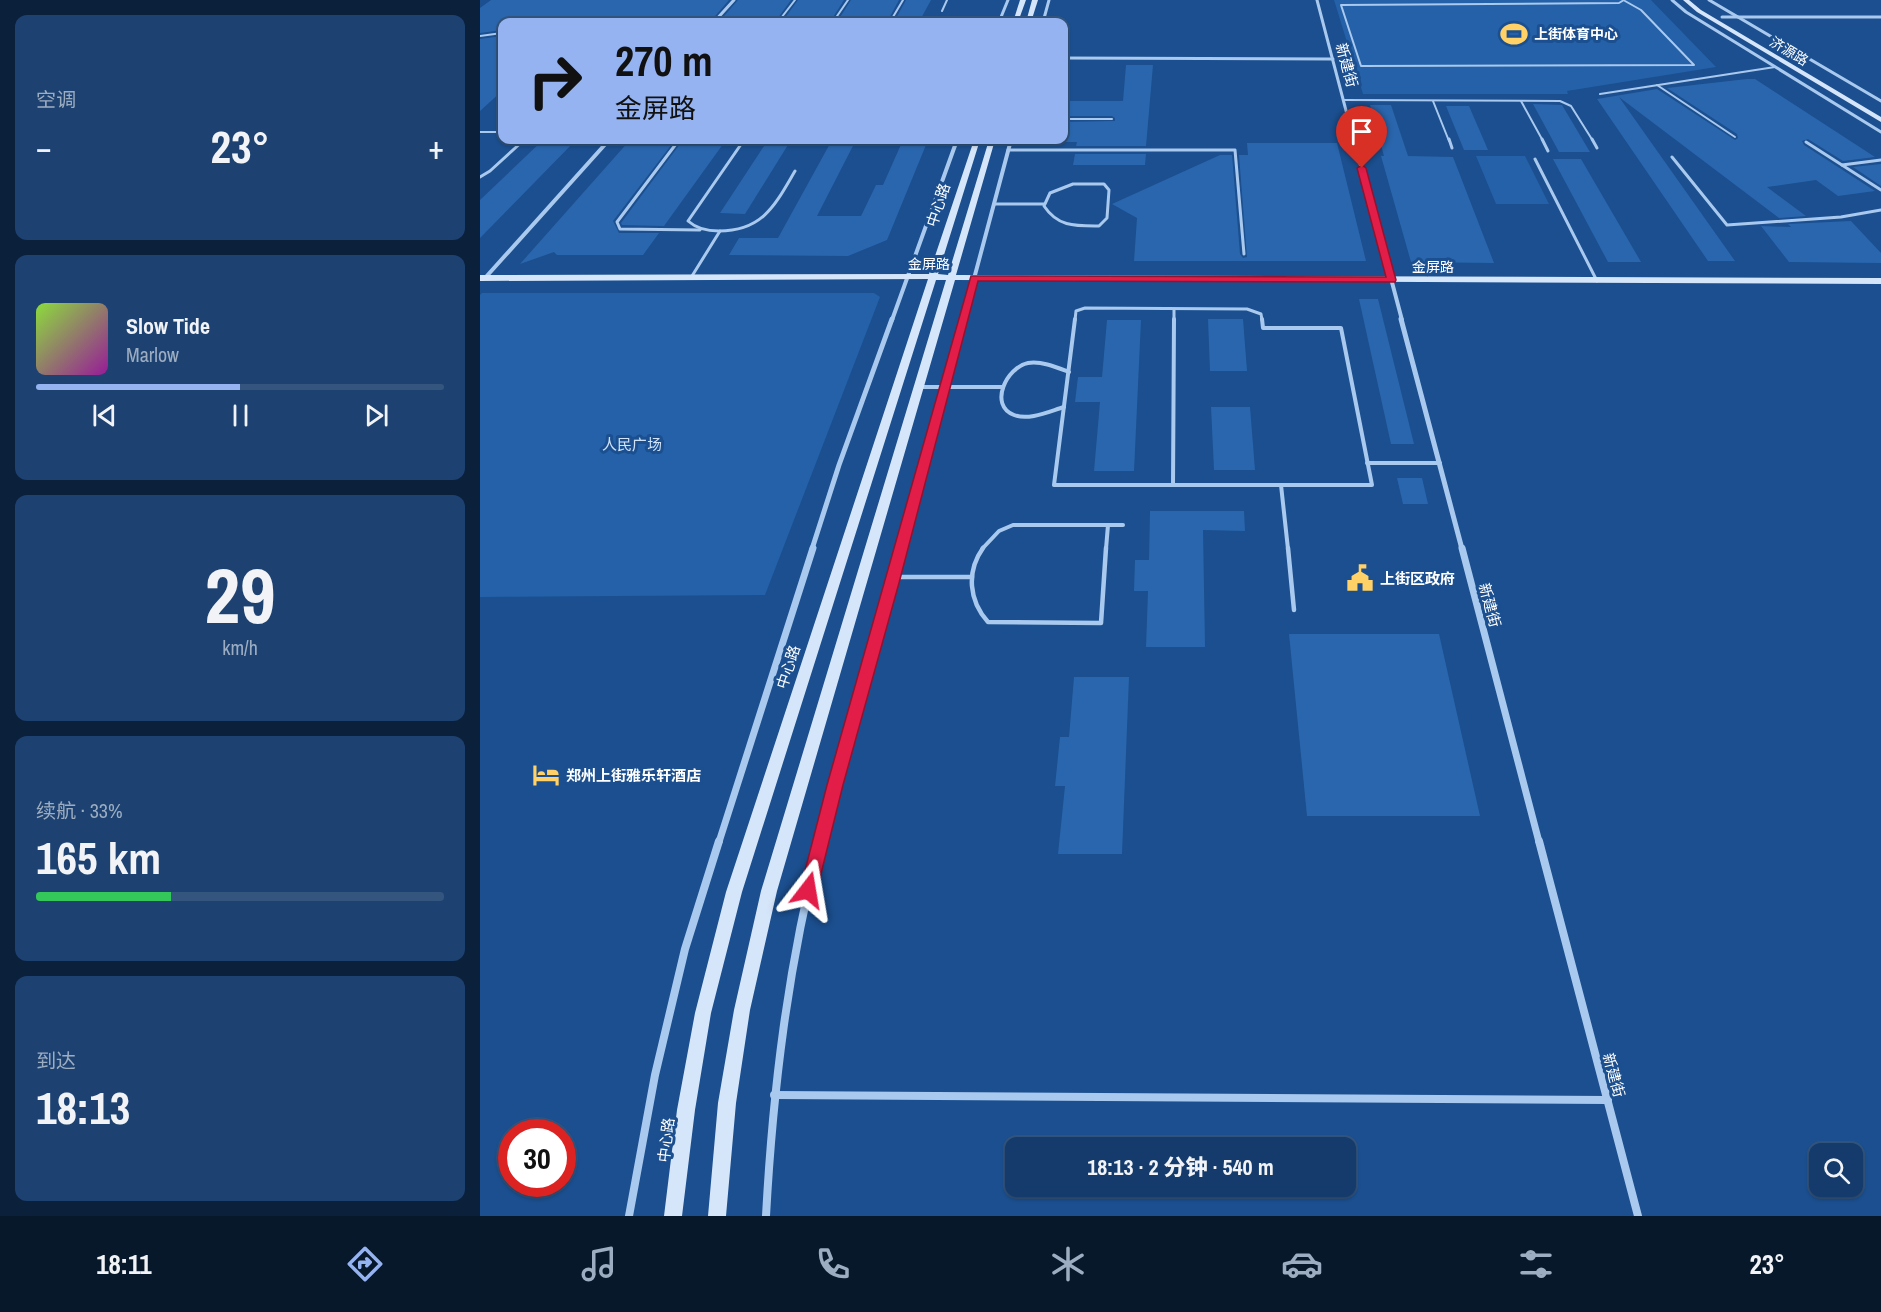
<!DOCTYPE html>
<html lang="zh">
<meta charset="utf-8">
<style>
body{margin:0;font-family:"Archivo Narrow","Noto Sans SC",sans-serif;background:#1d4271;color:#f1f3f6;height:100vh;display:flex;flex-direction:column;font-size:22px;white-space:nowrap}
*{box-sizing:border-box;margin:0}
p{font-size:20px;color:#9dadc1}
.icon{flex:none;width:33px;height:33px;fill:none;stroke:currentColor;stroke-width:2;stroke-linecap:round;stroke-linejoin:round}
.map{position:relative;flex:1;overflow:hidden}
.drawer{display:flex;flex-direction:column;gap:15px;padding:15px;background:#0b203b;width:480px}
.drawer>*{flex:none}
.top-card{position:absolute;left:18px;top:18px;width:570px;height:126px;border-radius:12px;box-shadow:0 2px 4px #0004,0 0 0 2px #33557e;background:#95b2f1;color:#111;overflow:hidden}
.tools{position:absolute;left:1329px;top:1143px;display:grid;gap:12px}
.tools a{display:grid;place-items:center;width:54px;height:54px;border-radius:12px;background:#143b6b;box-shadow:0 2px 4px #0004,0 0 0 2px #33557e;font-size:30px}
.speed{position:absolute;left:18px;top:1119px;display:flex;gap:12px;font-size:30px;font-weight:700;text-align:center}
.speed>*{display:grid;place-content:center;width:78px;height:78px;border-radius:50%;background:#143b6b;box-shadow:0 2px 4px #0004,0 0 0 2px #33557e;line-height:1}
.speed .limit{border:9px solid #d22;background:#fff;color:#111}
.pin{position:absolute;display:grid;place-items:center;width:51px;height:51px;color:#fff;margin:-62px -26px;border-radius:50% 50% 50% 0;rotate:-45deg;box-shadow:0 0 6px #0007}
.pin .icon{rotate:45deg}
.me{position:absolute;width:66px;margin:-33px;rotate:14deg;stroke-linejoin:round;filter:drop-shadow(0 0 4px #0008)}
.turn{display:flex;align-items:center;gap:21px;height:126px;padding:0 18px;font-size:27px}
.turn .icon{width:78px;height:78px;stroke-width:2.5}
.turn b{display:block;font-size:42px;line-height:51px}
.big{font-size:45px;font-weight:800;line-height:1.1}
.drawer .widget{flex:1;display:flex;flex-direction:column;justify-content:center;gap:9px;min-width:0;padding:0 21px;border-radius:12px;background:#1d4271}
.drawer .dial{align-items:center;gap:0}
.dial b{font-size:78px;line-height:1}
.song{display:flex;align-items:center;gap:18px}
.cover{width:72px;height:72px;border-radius:9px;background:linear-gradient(135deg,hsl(90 70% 55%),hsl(300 70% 35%))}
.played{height:6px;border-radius:3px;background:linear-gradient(90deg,#95b2f1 50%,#33557e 50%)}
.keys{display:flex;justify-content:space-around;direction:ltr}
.heat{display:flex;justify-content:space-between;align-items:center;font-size:33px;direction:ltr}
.charge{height:9px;border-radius:4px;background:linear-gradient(90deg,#34c759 33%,#33557e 0)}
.trip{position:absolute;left:525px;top:1137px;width:351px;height:60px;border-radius:12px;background:#143b6b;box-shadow:0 2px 4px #0004,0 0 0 2px #33557e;font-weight:800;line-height:60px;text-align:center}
.dock{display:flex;height:96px;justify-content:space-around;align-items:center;background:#08182b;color:#9dadc1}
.dock .icon{width:42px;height:42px}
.dock .current{color:#95b2f1}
.dock b{font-size:27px;color:#f1f3f6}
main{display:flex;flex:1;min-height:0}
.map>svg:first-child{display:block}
</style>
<main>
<section class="drawer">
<div class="widget"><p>空调</p>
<div class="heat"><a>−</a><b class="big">23°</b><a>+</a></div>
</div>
<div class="widget">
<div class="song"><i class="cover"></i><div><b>Slow Tide</b><p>Marlow</p></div></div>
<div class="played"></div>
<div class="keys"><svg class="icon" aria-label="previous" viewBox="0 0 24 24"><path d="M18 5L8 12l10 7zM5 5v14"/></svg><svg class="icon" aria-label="pause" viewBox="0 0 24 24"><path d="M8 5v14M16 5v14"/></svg><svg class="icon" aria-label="next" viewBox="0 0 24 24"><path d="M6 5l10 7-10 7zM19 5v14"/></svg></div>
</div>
<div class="widget dial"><b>29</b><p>km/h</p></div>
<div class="widget"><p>续航 · 33%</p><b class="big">165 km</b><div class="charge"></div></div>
<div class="widget"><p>到达</p><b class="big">18:13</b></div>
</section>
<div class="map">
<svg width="1401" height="1216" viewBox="0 0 1401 1216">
<rect width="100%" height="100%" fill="#1b4f8f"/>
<g fill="#2461a8">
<polygon points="854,0 1171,0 1236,67 1087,91 1088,94 883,94"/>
<polygon points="996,156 1045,156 1069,204 1016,204"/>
<polygon points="2,293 394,293 400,297 285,595 0,597 0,295"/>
</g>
<g fill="#2a66ad">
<polygon points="11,0 249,0 230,22 22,22 22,30 0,33 0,8"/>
<polygon points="258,0 311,0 295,22 239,22"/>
<polygon points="318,0 364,0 350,22 302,22"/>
<polygon points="371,0 419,0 407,22 357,22"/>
<polygon points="426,0 451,0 439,22 414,22"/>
<polygon points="22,36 22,91 0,111 0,39"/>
<polygon points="646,65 673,65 666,146 596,146 597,142 584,142 584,122 635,121 635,118 632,116 584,116 584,101 643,101"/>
<polygon points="1267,79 1275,79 1395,157 1363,161 1328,139 1322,141 1324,145 1395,191 1358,196 1336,180 1287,187 1326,216 1299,218 1139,97 1255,261 1228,261 1117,99 1177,89 1255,140 1258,138 1257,134 1187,88"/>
<polygon points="1053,104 1082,105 1110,152 1079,152"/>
<polygon points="890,105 911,105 928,156 973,157 1014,263 931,262 901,156 904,156"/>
<polygon points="966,106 989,106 1008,150 984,150"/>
<polygon points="63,140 96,140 0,238 0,200"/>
<polygon points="150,140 195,140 133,221 139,233 179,233 163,255 77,255 74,252 40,264"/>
<polygon points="203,140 246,140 184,226 142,225 141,223"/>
<polygon points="288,140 311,140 265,214 240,213"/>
<polygon points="352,140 376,140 337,216 381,216 396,185 403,185 423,140 448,140 407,240 368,256 249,255 259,238 298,238"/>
<polygon points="767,143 857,143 886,261 654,261 657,218 632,204 740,155 752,155 760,254 763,258 767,257 759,155 768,155"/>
<polygon points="595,154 666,154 665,165 593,165"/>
<polygon points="1073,159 1101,159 1161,262 1128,262"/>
<polygon points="1401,164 1401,186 1373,167"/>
<polygon points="1371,221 1401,253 1401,263 1309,262 1281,226 1311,227 1308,224"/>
<polygon points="879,299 898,299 934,444 911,444"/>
<polygon points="728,319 763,319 767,371 730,371"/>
<polygon points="627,320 661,320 654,471 614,471 620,402 595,402 598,377 622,377"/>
<polygon points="731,407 770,407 775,470 734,470"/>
<polygon points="917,478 942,478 948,504 923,504"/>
<polygon points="670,511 764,511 765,531 723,530 725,647 666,647 668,591 654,591 655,560 669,560"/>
<polygon points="809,634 959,634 1000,816 827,816"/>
<polygon points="594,677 649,677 642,854 578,854 585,786 575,786 580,737 589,737"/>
</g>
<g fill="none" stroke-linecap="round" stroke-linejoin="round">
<g stroke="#a9c9ee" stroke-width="2">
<polyline points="1144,0 1139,3 861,5 881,66 1214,65 1161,10 1145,1"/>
<polyline points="462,11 467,0"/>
<polyline points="298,22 315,0"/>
<polyline points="353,22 368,0"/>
<polyline points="410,22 423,0"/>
<polyline points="0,36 22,33"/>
<polyline points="1177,85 1255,137"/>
<polyline points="1120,94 1295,67"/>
<polyline points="864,100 1080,101 1091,106 1113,141"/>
<polyline points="953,101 969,141"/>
<polyline points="1041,101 1063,141"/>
<polyline points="584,119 632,119"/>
<polyline points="0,132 22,132"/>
</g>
<g stroke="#a9c9ee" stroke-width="3">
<polyline points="969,139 972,148"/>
<polyline points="1062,139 1068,151"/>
<polyline points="1112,139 1117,148"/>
<polyline points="199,140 137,222 140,229 220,230"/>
<path d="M264,140L208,221C217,229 227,231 239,231C283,231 295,205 315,171"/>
<polyline points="1326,142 1401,190"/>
<polyline points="528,150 755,150 764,254"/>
<polyline points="1192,157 1247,225 1361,217 1401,210"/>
<polyline points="1055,159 1117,281"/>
<polyline points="1362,165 1401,160"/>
<polyline points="0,177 10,171 44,140"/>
<path d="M593,184H624L629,190L627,218L619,226C595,226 578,227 564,206L570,193Z"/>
<polyline points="514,204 564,204"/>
<polyline points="212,276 240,231"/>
<polyline points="595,320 596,311 605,308 767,309 781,314 782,320"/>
<polyline points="694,320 694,309"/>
</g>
<g stroke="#a9c9ee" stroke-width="4">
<polyline points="595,319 574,485 892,485 861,328 783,328 782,319"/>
<polyline points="439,387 523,387"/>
<path d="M584,407C570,411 549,421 534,415C508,405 527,367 548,363C562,361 576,367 589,372"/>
<polyline points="887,463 960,463"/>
<polyline points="693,485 694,319"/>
<polyline points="801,485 808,549"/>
<polyline points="628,525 643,525"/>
<polyline points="502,549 519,531 533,525 628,525"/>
<polyline points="626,549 628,525"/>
</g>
<g stroke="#a9c9ee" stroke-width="4.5">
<path d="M503,548C486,572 489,601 508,622L621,623L626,548"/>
<polyline points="808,548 814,610"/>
<polyline points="414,577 492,577"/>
</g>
<g stroke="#a9c9ee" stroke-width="3">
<polyline points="837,0 874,141"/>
<polyline points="1192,0 1206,12 1401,132"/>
<polyline points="1229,0 1401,101"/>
<polyline points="1242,17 1401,17"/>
<polyline points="234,22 254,0"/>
<polyline points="519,22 528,0"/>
<polyline points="563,22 569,0"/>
<polyline points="584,58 853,59"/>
</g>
<g stroke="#a9c9ee" stroke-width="4">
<polyline points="874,139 922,320"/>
<polyline points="5,278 129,140"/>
<polyline points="412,320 477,140"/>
<polyline points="483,320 531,140"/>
</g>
<g stroke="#a9c9ee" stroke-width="5">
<polyline points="921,319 982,549"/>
<polyline points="332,549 359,465 412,319"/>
<polyline points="421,549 483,319"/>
</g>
<g stroke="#a9c9ee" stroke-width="7">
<polyline points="982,548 1059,842"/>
<polyline points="239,842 333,548"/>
<polyline points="340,842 421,548"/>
</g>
<g stroke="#a9c9ee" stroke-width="8">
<polyline points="1059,841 1158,1216"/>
<polyline points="294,1095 1128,1100"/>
<polyline points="149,1216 175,1075 205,949 239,841"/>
<path d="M286,1216C293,1088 308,966 340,841"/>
</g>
<g fill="#d6e6fa" fill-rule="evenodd">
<polygon points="540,0 546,0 538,22 533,22"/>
<polygon points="552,0 558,0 551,22 546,22"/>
<polygon points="1203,0 1209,0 1221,10 1401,117 1401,122 1217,12"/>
<polygon points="494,140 500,140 458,274 468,275 509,140 515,140 476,275 1401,278 1401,284 475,280 297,891 270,1010 256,1103 246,1216 228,1216 238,1103 254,1010 281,891 466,280 456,280 262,892 231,1013 215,1110 202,1216 184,1216 197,1110 215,1013 246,892 448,279 0,281 0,275 449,274"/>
</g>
</g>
<polygon fill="#e11d48" stroke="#92132f" stroke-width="1.5" points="882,165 886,168 916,280 915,282 498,281 419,583 363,785 337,890 334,896 328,898 322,896 320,890 347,785 491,276 906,277 877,168"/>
<defs>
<symbol id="stadium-bare" viewBox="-9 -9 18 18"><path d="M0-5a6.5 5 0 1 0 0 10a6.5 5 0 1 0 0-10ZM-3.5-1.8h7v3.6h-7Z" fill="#ffd166" stroke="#1b4f8f" stroke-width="2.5" paint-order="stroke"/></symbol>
<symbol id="civic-bare" viewBox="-9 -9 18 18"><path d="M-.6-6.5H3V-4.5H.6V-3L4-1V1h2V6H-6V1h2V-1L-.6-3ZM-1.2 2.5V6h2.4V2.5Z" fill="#ffd166" stroke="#1b4f8f" stroke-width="2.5" paint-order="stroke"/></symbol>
<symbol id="hotel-bare" viewBox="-9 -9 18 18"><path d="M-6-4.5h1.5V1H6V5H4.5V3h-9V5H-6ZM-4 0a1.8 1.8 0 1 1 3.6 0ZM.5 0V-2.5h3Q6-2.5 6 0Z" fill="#ffd166" stroke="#1b4f8f" stroke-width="2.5" paint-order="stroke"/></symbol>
</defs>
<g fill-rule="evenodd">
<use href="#stadium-bare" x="1015" y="15" width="38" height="38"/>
<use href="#civic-bare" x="861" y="559" width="38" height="38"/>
<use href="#hotel-bare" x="47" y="756" width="38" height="38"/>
</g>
<g text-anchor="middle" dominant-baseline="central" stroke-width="6" stroke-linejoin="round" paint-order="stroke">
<g font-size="14" font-weight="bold" fill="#fff" stroke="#1b4f8f" text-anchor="start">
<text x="1054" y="34">上街体育中心</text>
</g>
<g font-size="14" fill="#fff" stroke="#1b4f8f">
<text transform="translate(1309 51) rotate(31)">济源路</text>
<text x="449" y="264">金屏路</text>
<text x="953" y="267">金屏路</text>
</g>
<g font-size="15" fill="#fff" stroke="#1b4f8f">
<text transform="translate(867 65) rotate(75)">新建街</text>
<text transform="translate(458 205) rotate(-72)">中心路</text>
<text transform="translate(1010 605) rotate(75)">新建街</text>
<text transform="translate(308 667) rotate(-72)">中心路</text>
<text transform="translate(1134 1075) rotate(75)">新建街</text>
<text transform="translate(186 1140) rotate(-83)">中心路</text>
</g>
<g font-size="15" fill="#cfe3fa" stroke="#1b4f8f">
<text x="152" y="444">人民广场</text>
</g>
<g font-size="15" font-weight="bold" fill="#fff" stroke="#1b4f8f" text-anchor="start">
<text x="900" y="578">上街区政府</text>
<text x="86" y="775">郑州上街雅乐轩酒店</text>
</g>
</g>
</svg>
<div class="tools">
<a><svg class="icon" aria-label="search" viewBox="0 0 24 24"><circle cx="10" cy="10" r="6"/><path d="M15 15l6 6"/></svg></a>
</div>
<div class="speed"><div class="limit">30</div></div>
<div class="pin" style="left:882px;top:168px;background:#d93025"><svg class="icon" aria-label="arrive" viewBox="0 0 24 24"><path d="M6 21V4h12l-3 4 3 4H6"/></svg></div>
<svg class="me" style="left:328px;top:890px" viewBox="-20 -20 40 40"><path d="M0-17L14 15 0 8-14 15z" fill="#e11d48" stroke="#fff" stroke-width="4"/></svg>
<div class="trip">18:13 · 2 分钟 · 540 m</div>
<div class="top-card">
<div class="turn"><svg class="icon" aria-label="right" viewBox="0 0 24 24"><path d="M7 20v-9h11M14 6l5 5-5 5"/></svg><div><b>270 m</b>金屏路</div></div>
</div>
</div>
</main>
<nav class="dock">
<b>18:11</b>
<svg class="icon current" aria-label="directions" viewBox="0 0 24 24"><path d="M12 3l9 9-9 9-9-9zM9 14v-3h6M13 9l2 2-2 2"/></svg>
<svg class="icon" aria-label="music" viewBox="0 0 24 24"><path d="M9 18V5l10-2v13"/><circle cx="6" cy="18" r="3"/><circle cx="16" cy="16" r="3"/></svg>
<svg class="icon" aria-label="phone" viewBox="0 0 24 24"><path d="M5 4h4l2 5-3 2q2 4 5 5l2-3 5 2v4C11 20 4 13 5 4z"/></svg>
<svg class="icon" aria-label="climate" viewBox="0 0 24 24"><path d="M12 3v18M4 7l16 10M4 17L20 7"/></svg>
<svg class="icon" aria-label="car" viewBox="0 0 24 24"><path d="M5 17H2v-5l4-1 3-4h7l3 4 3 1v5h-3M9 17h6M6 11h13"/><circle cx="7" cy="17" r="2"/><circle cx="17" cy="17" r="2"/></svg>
<svg class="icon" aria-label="filters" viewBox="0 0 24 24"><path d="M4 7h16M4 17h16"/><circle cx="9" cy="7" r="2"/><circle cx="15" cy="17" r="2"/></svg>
<b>23°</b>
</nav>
